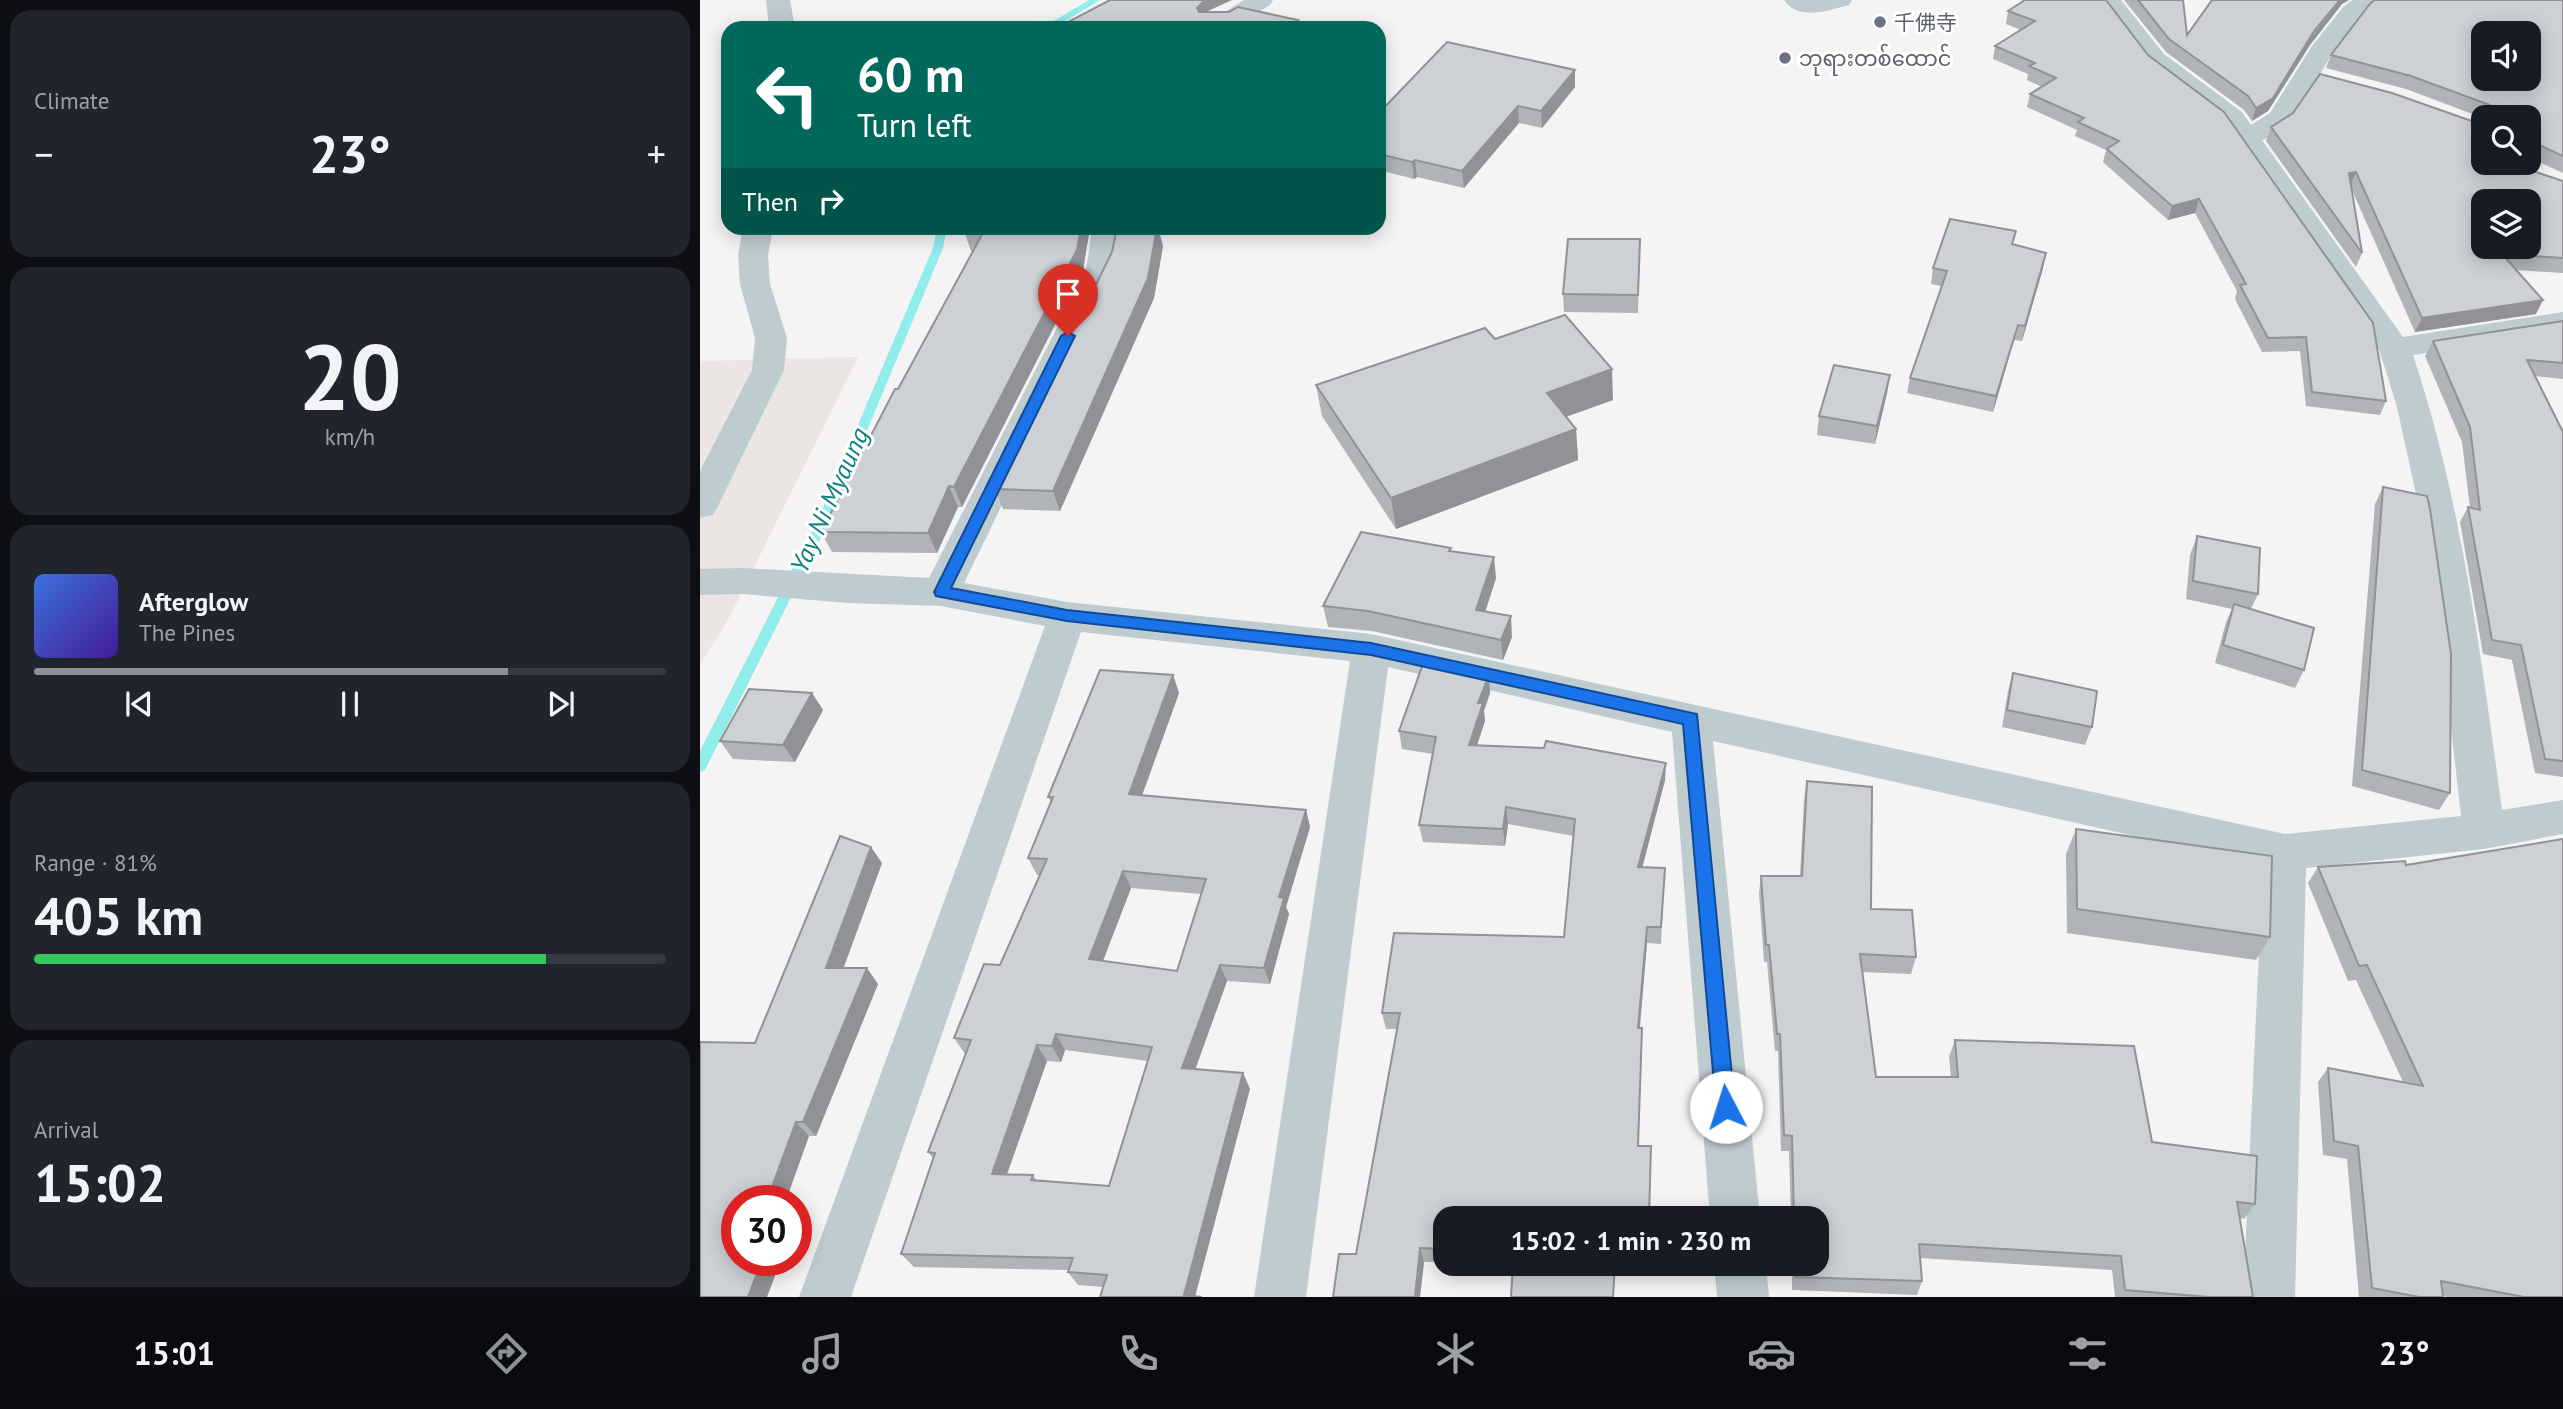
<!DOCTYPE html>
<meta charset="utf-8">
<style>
body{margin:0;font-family:"PT Sans","Noto Sans SC","Noto Sans Myanmar",sans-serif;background:#20242c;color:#f1f3f6;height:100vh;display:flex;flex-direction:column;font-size:26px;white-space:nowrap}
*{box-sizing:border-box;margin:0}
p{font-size:23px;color:#9ea1a6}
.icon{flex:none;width:38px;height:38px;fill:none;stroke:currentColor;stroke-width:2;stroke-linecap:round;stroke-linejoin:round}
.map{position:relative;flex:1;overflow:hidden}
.sheet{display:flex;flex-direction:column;gap:10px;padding:10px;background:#0d0f14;width:700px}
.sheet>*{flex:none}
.guide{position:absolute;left:21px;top:21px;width:665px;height:214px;border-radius:21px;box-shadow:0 4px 18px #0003;background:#00695c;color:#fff;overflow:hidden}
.controls{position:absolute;left:1771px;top:21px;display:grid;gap:14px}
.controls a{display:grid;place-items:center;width:70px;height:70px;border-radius:14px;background:#171b24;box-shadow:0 4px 18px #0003;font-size:35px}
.speed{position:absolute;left:21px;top:1185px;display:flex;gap:14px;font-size:35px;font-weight:700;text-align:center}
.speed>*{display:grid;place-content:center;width:91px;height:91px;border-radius:50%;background:#171b24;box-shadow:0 4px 18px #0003;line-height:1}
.speed .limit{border:10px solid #d22;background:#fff;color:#111}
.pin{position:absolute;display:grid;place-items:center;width:60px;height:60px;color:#fff;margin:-72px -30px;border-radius:50% 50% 50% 0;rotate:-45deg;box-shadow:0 0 7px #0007}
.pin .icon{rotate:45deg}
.me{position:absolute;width:77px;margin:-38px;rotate:355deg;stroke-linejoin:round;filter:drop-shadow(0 0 5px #0008)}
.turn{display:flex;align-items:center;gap:24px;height:147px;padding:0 21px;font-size:32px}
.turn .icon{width:91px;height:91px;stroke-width:2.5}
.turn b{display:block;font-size:49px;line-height:60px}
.then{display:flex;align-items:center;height:66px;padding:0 21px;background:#0003;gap:14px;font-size:26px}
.big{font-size:52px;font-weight:800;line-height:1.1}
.sheet .tile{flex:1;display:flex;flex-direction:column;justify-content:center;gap:10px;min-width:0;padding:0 24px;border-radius:21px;background:#20242c}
.sheet .dial{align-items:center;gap:0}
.dial b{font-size:91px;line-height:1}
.song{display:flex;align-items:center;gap:21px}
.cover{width:84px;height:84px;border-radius:10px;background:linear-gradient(135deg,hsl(220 70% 55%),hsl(260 70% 35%))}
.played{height:7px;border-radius:4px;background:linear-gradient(90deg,#8c9099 75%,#363941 75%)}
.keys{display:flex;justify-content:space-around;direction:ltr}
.heat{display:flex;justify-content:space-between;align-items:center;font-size:38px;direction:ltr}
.charge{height:10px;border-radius:5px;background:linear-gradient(90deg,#34c759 81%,#363941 0)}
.trip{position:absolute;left:733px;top:1206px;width:396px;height:70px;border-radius:21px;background:#171b24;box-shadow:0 4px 18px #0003;font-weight:800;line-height:70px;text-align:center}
.tabs{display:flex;height:112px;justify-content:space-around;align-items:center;background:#090b0e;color:#9ea1a6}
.tabs .icon{width:49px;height:49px}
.tabs .active{color:#8c9099}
.tabs b{font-size:32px;color:#f1f3f6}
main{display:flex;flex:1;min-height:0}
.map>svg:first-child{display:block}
</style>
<main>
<section class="sheet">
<div class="tile"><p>Climate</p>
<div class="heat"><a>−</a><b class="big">23°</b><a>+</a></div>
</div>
<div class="tile dial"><b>20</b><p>km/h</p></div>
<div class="tile">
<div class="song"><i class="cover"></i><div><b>Afterglow</b><p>The Pines</p></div></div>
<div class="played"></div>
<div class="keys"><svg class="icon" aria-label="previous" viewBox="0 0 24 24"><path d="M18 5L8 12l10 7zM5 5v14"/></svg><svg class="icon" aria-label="pause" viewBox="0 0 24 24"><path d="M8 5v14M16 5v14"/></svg><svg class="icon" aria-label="next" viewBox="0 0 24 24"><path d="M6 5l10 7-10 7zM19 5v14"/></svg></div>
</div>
<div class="tile"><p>Range · 81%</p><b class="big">405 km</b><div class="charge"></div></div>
<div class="tile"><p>Arrival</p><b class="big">15:02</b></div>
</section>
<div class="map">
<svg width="1863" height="1297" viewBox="0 0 1863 1297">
<rect width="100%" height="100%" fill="#f5f3f3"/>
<polygon fill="#ebe6e1" points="158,357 30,616 0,665 0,361"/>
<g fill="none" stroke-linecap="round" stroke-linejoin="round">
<g fill="#90edec" fill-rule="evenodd">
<polygon points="389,0 400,0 354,28 342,28"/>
<polygon points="237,228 247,228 243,248 131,517 5,770 0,772 0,751 119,517 233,248"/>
</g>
<g fill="#becbcf" fill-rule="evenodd">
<polygon points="66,0 90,0 95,28 69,28"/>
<polygon points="544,0 573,0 570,5 533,28 503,28 507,23"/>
<path d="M1084,0H1152L1149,5C1127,11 1098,21 1084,0Z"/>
<path d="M1396,0H1421L1464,54L1542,112L1551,125L1570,113L1612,46L1644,6L1653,0H1681L1662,16L1632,54L1590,124L1576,135L1562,140L1703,337L1863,312V332L1713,355C1762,503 1781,656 1802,810L1863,800V834L1784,849L1606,868L1595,1297H1543L1563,865L1013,741L1060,1218H1010L972,732L688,667L606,1297H554L650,661L381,632L151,1297H99L345,626L241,606L148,603L42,594L0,595V569L42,568L229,578L386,271L392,228H421L422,239L416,271L264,583L367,602L671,634L1585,834L1761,816L1742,648L1723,526L1697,407L1679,349L1522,124L1446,66Z"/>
<polygon points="43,228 73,228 68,255 70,284 87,338 84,370 18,506 13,515 0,518 0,471 52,370 55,338 40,284 38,255"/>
<polygon points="1014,1264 1066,1264 1069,1297 1017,1297"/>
</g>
</g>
<g fill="#b0b4b7" fill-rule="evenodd">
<polygon points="1325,0 1686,401 1680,415 1606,406 1600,351 1562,352 1535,299 1537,291 1495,213 1468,220 1403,162 1406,150 1375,136 1377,130 1327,107 1330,94 1342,87 1327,80 1328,74 1293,59 1295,46 1321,30 1306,24 1308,11"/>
<polygon points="1424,0 1483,0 1487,35 1512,0 1649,0 1642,4 1610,45 1568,111 1552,121 1544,110 1466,52"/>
<polygon points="1863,0 1863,173 1830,158 1829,159 1829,117 1783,117 1783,118 1706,89 1626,68 1631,55"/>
<polygon points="875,70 875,87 842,128 819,123 764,188 717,177 714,179 679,170 679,113"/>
<polygon points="1571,127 1783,163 1824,168 1863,181 1863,273 1816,270 1836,314 1715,332 1651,188 1662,253 1656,267 1566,141"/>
<polygon points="266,228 390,228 383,270 262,507 258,507 237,553 132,552 121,532 273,251 271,251 264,231"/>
<polygon points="940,239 938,313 864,312 863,294"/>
<polygon points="1313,244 1343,268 1322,341 1314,340 1293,412 1207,393 1210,378 1242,286 1231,284 1233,268"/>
<polygon points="463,246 454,298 360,511 303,509 295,489 412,252"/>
<polygon points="1863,321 1863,379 1835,376 1863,432 1863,777 1835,773 1812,660 1783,654 1760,522 1768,507 1770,508 1762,442 1725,356 1733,341"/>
<polygon points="795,339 913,400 866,417 876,429 878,460 696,529 622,416 616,385"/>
<polygon points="1190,375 1187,393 1175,444 1117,435 1119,416"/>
<polygon points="1683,487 1750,793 1739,810 1652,786 1675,504"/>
<polygon points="1497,536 1558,594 1551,609 1604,670 1595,688 1515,663 1526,622 1532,609 1486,599 1490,555"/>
<polygon points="751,551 796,578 785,612 812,637 803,660 672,631 628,627 623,606"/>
<polygon points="1313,673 1392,727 1385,745 1302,727 1308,691"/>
<path d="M473,675L479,693L442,795L606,810L610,827L586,907L589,914L570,984L527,981L495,1069L543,1073L550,1089L403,1287L378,1285L368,1272L369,1270L214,1267L201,1254L233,1158L228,1152L266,1054H265L254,1038L300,965L340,875H337L328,858L351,802L348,797ZM431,888L501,894L477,971L403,961ZM365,1050L448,1061L409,1186L337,1181L333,1175L307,1174L347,1061L361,1062Z"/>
<polygon points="112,693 123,710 95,762 33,759 20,741"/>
<polygon points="790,693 784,711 785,721 777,745 965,780 942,867 965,868 961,944 947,943 940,1028 746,1218 746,1262 724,1262 720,1297 633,1297 656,1254 697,1029 686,1029 682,1013 864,937 874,836 808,824 805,846 723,842 719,825 733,754 702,749 699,731"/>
<polygon points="1107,781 1171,909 1216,957 1211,974 1162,972 1176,1077 1251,1077 1249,1057 1255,1040 1452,1142 1555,1204 1544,1219 1540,1218 1553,1297 1415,1297 1412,1270 1220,1258 1222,1281 1217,1295 1092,1290 1092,1264 1116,1264 1116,1218 1091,1218 1089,1151 1081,1151 1078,1051 1075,1051 1067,962 1064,962 1059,893 1061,876 1100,876 1104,799"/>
<polygon points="1376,829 1570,937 1556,960 1367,933 1366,854"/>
<polygon points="182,863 143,968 178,984 116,1136 109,1136 63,1265 75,1276 0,1297 55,1043"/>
<polygon points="1618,867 1863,1297 1748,1297 1743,1296 1743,1297 1659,1297 1647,1159 1623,1155 1618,1082 1628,1068 1703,1082 1656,980 1648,981 1608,883"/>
</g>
<g fill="#909295">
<polygon points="495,0 532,0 508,11 510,18 501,26"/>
<polygon points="1640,0 1649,0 1642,4 1610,45 1568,111 1552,121 1556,108"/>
<polygon points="598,20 599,28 588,28"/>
<polygon points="875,70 875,87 842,128 841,111"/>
<polygon points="818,106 819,123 764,188 762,171"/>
<polygon points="1837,144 1830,158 1829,159 1829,155 1833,147"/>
<polygon points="715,160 717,177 714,179 712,162"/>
<polygon points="1656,172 1650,185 1649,173"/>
<polygon points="1499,199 1495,213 1468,220 1472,206"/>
<polygon points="381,228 390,228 383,270 262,507 254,487"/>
<polygon points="457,228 458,228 463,246 454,298 360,511 353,491"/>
<polygon points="1346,253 1343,268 1322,341 1325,326"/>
<polygon points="1843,300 1836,314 1715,332 1722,318"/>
<polygon points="1318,325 1314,340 1293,412 1296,396"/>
<polygon points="912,369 913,400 848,423 847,393"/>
<polygon points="1190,375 1187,393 1175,444 1177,426"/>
<polygon points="876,429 878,460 696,529 691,498"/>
<polygon points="249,486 258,507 237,553 228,533"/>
<polygon points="794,557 796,578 779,631 776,610"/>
<polygon points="811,616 812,637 803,660 801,640"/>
<polygon points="473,675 479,693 436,812 429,794"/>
<polygon points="789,675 790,693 784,711 785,721 771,763 769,745 778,703"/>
<polygon points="112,693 123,710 95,762 83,745"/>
<polygon points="966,763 965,780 938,884 938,867"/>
<polygon points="806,807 808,824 805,846 803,829"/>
<polygon points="606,810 610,827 586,907 589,914 570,984 564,968 579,897"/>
<polygon points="171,847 182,863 138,983 126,968"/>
<polygon points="423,871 431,888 397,976 389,959"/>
<polygon points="947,927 947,943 938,1044 938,1028"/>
<polygon points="520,965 527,981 490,1084 482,1068"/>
<polygon points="167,968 178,984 116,1136 103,1122"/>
<polygon points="356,1034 365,1050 361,1062 352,1046"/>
<polygon points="337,1045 347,1061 302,1188 292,1174"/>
<polygon points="543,1073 550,1089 495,1297 484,1295"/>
<polygon points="96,1122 109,1136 86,1200 67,1200"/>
<polygon points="720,1248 724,1262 720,1297 715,1297"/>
<polygon points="46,1260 65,1260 63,1265 75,1276 67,1297 48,1297 45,1263"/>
</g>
<g fill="#cdd1d5" stroke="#909295" stroke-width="2" fill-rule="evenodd">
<polygon points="410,0 505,0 497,8 499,12 529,12 538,7 598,20 588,28 360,28 366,23"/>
<polygon points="1325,0 1406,0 1448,55 1524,112 1673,323 1686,401 1612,392 1606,337 1568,338 1540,285 1546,284 1499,199 1472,206 1407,149 1419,141 1378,122 1384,118 1330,94 1356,78 1329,66 1335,63 1295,46 1335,21 1308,11"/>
<polygon points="1438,0 1483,0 1487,35 1512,0 1640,0 1614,31 1573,98 1556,108 1548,96 1469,39"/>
<path d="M1674,0H1863V156L1837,144L1833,147H1829V117H1791L1790,105L1711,76L1631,55L1669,5ZM1783,33H1829V79H1783Z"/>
<polygon points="747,42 875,70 841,111 818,106 762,171 715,160 712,162 679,154 679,130 683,126 679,125 679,113"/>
<path d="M1620,74L1692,93L1783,125V163H1816L1824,168L1863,181V258L1802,254L1843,300L1722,318L1656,172L1649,173L1662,253L1571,127L1593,113ZM1783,201H1829V247H1783Z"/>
<polygon points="1250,219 1316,231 1312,244 1346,253 1325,326 1318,325 1296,396 1210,378 1247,271 1233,268"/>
<polygon points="266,228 381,228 377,250 254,487 249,486 228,533 121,532 195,389 198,389 284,231 264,231"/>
<polygon points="417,228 457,228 448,278 353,491 295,489 412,252"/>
<polygon points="868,239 940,239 938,295 863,294"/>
<polygon points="865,315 912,369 847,393 876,429 691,498 616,385 785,328 795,339"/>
<polygon points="1863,321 1863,363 1827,360 1863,432 1863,761 1845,759 1821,645 1792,640 1768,507 1780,510 1770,427 1733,341"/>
<polygon points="1134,365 1190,375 1177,426 1119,416"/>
<polygon points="1683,487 1727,496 1730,509 1751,654 1750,793 1662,770"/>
<polygon points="661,532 751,548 749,551 794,557 776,610 811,616 801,640 668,611 623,606"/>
<polygon points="1497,536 1560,548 1558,594 1493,581"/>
<polygon points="1534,604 1614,628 1604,670 1523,645"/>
<polygon points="724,661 789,675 778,703 783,703 769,745 844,748 846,741 966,763 938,867 965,868 961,927 947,927 938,1028 942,1028 938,1146 951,1146 949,1218 746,1218 746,1249 720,1248 715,1297 633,1297 639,1254 656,1254 700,1013 682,1013 694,933 864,937 875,819 806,807 803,829 719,825 736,737 699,731"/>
<path d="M400,670L473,675L429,794L606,810L579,897L584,898L564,968L520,965L482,1068L543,1073L484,1295L502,1297H400L407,1275L368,1272L373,1258L201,1254L235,1153L228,1152L271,1040L254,1038L284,964L300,965L347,859L328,858L353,797H348ZM423,871L506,879L477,971L389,959ZM356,1034L452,1047L409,1186L331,1180L333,1175L292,1174L337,1045L352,1046Z"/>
<polygon points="1313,673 1397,691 1392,727 1307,710"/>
<polygon points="49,689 112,693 83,745 20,741"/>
<polygon points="1107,781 1172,787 1171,909 1212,910 1216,957 1160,954 1176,1077 1258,1077 1255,1040 1434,1046 1452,1142 1557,1156 1555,1204 1537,1202 1553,1297 1509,1297 1425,1290 1421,1256 1219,1244 1222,1281 1095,1277 1095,1264 1116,1264 1116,1218 1094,1218 1092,1136 1084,1135 1080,1034 1077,1034 1069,945 1066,945 1061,876 1102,876"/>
<polygon points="1376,829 1572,856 1570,937 1377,909"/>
<polygon points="140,836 171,847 126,968 167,968 103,1122 96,1122 67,1200 37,1200 37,1260 46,1260 45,1263 61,1263 48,1297 0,1297 0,1042 55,1043"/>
<polygon points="1863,839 1863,1297 1824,1297 1741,1281 1743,1297 1719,1297 1672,1288 1658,1146 1634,1141 1628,1068 1723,1086 1667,965 1659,966 1618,867 1705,861 1706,865"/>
<polygon points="813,1264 915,1264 913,1297 811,1297"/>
</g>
<polygon fill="#1a73e8" stroke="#114b97" stroke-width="2" points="368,332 375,336 251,588 367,610 671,643 997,714 1035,1107 1033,1114 1026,1116 1018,1114 1016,1107 983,724 671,655 367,621 236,596 234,592 361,336"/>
<g fill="#6b7280" stroke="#fff" stroke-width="2.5">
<circle cx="1180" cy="22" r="7"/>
<circle cx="1085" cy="58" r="7"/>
</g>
<g text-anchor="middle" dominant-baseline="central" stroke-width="6" stroke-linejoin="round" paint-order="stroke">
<g font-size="21" fill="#5b616d" stroke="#fff" text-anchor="start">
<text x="1194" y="22">千佛寺</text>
<text x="1099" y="58">ဘုရားတစ်ထောင်</text>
</g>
<g font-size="26" font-style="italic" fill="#0e8180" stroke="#fff">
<text transform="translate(129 500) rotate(-66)">Yay Ni Myaung</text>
</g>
</g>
</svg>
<div class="controls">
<a><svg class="icon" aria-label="sound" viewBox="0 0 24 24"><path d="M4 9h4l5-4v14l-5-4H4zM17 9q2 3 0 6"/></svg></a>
<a><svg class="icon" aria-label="search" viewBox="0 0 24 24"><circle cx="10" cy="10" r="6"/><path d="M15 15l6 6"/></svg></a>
<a><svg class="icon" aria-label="layers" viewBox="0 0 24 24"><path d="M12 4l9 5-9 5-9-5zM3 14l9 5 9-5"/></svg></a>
</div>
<div class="speed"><div class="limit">30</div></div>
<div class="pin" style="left:368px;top:336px;background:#d93025"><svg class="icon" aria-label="arrive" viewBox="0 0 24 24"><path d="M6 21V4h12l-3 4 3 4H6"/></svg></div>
<svg class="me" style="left:1026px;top:1107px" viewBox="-20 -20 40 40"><circle r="19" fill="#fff"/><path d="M0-13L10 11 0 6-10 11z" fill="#1a73e8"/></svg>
<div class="trip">15:02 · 1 min · 230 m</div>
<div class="guide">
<div class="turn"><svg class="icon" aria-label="left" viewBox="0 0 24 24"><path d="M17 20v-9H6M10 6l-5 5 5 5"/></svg><div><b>60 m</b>Turn left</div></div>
<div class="then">Then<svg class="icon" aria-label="right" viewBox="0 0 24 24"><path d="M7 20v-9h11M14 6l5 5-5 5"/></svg></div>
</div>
</div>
</main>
<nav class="tabs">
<b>15:01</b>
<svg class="icon active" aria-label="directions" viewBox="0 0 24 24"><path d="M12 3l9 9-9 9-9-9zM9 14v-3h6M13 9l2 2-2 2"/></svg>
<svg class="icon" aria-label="music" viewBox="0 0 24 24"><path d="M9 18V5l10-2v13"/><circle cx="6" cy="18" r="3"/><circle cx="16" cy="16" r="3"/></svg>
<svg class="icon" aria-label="phone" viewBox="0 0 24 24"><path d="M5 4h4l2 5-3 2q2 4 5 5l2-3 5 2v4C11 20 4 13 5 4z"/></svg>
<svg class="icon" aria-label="climate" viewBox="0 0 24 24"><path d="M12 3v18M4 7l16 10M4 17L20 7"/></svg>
<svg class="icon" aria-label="car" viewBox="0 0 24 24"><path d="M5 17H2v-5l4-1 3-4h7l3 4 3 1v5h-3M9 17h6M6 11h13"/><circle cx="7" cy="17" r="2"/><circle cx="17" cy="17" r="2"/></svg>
<svg class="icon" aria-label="filters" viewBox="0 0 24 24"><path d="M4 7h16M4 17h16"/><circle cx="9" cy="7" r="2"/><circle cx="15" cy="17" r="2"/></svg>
<b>23°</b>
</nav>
